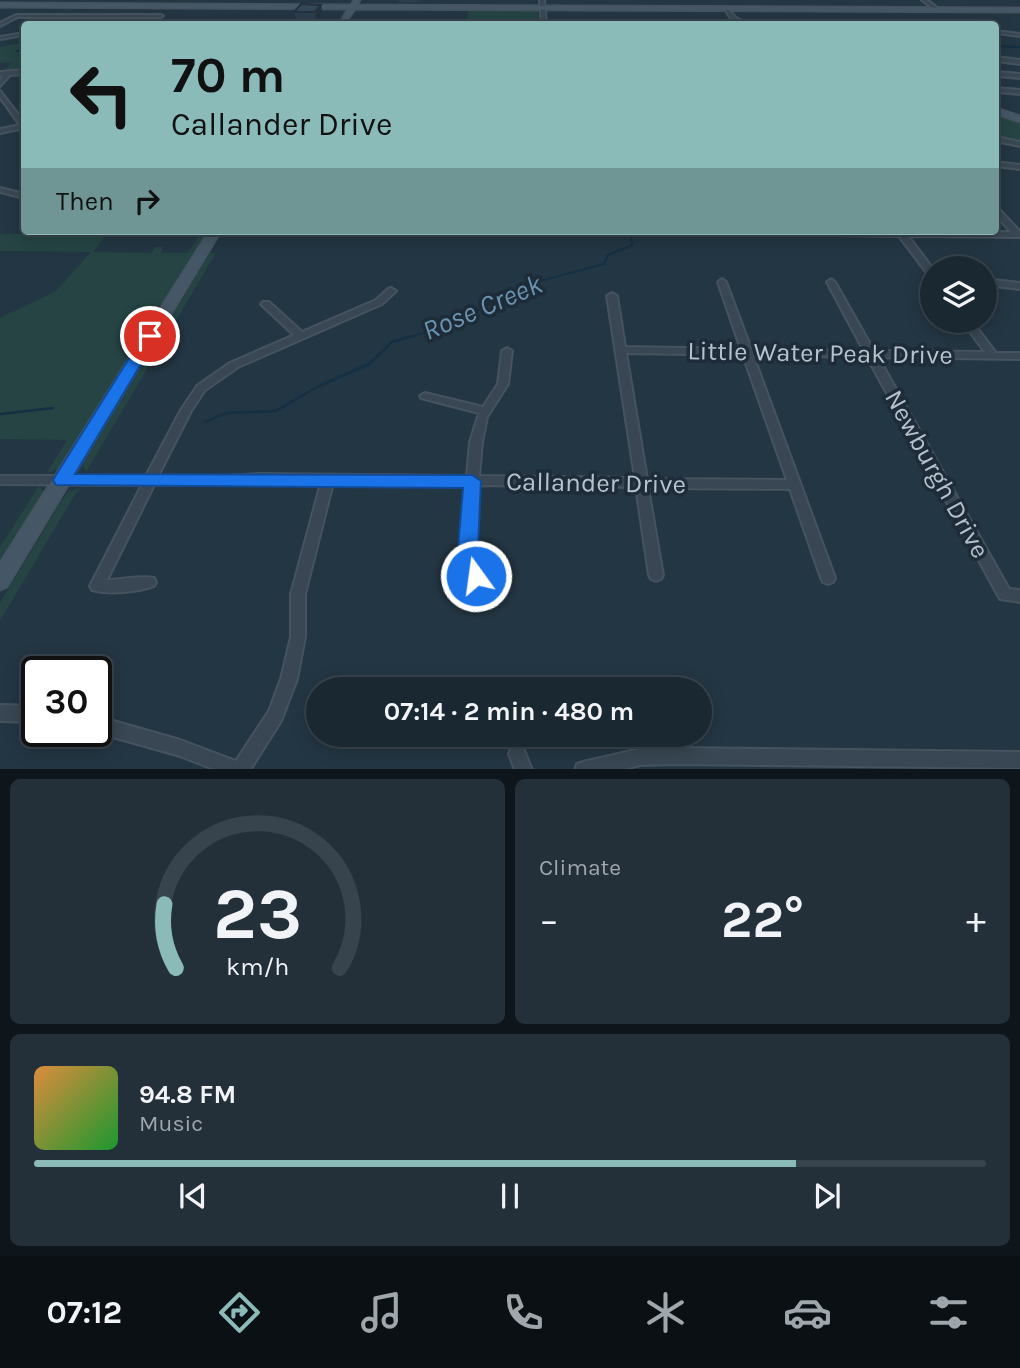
<!DOCTYPE html>
<meta charset="utf-8">
<style>
body{margin:0;font-family:Karla,sans-serif;background:#23303a;color:#f1f3f6;height:100vh;display:flex;flex-direction:column;font-size:26px;white-space:nowrap}
*{box-sizing:border-box;margin:0}
p{font-size:23px;color:#9fa6ac}
.icon{flex:none;width:38px;height:38px;fill:none;stroke:currentColor;stroke-width:2;stroke-linecap:round;stroke-linejoin:round}
.map{position:relative;height:769px;overflow:hidden}
.details{display:flex;flex-direction:column;gap:10px;padding:10px;background:#0e161c;flex:1}
.details>*{flex:none}
.guide{position:absolute;left:21px;top:21px;width:978px;height:214px;border-radius:7px;box-shadow:0 4px 18px #0003,0 0 0 2px #38444d;background:#8bbbb9;color:#111;overflow:hidden}
.buttons{position:absolute;left:920px;top:256px;display:grid;gap:14px}
.buttons a{display:grid;place-items:center;width:77px;height:77px;border-radius:50%;background:#1a2832;box-shadow:0 4px 18px #0003,0 0 0 2px #38444d;font-size:35px}
.speed{position:absolute;left:21px;top:656px;display:flex;gap:14px;font-size:35px;font-weight:700;text-align:center}
.speed>*{display:grid;place-content:center;width:91px;height:91px;border-radius:50%;background:#1a2832;box-shadow:0 4px 18px #0003,0 0 0 2px #38444d;line-height:1}
.speed .limit{border:4px solid #111;border-radius:10px;background:#fff;color:#111}
.pin{position:absolute;display:grid;place-items:center;width:60px;height:60px;color:#fff;margin:-30px;border:4px solid #fff;border-radius:50%;box-shadow:0 2px 7px #0007}
.me{position:absolute;width:77px;margin:-38px;rotate:346deg;stroke-linejoin:round;filter:drop-shadow(0 0 5px #0008)}
.turn{display:flex;align-items:center;gap:24px;height:147px;padding:0 35px;font-size:32px}
.turn .icon{width:91px;height:91px;stroke-width:2.5}
.turn b{display:block;font-size:49px;line-height:60px}
.then{display:flex;align-items:center;height:66px;padding:0 35px;background:#0003;gap:14px;font-size:26px}
.big{font-size:52px;font-weight:700;line-height:1.1}
.details .widget{flex:1;display:flex;flex-direction:column;justify-content:center;gap:10px;min-width:0;padding:0 24px;border-radius:10px;background:#23303a}
.details .dial{align-items:center;gap:0}
.dial svg{height:182px;overflow:visible;fill:none;stroke:#38444d;stroke-width:7;stroke-linecap:round;text-anchor:middle}
.dial text{fill:#f1f3f6;stroke:none}
.song{display:flex;align-items:center;gap:21px}
.cover{width:84px;height:84px;border-radius:10px;background:linear-gradient(135deg,hsl(30 70% 55%),hsl(130 70% 35%))}
.played{height:7px;border-radius:4px;background:linear-gradient(90deg,#8bbbb9 80%,#38444d 80%)}
.keys{display:flex;justify-content:space-around;direction:ltr}
.heat{display:flex;justify-content:space-between;align-items:center;font-size:38px;direction:ltr}
.details .tiles{flex:1;display:grid;gap:10px;grid-template-columns:1fr 1fr}
.widget:last-child{grid-column:span 2}
.trip{position:absolute;left:306px;top:677px;width:406px;height:70px;border-radius:35px;background:#1a2832;box-shadow:0 4px 18px #0003,0 0 0 2px #38444d;font-weight:700;line-height:70px;text-align:center}
.dock{display:flex;height:112px;justify-content:space-around;align-items:center;background:#0a1014;color:#9fa6ac}
.dock .icon{width:49px;height:49px}
.dock .on{color:#8bbbb9}
.dock b{font-size:32px;color:#f1f3f6}
.map>svg:first-child{display:block}
</style>
<div class="map">
<svg width="1020" height="770" viewBox="0 0 1020 770">
<rect width="100%" height="100%" fill="#233643"/>
<g fill="#254443">
<polygon points="469,10 538,10 539,24 466,24"/>
<polygon points="24,36 24,69 4,72 12,62 0,63 0,47 21,43"/>
<polygon points="996,114 1020,121 1020,142 996,138"/>
<polygon points="28,231 109,231 93,252 152,253 155,247 163,247 161,253 188,253 202,231 207,231 59,468 46,474 67,440 0,439 0,318 56,291 91,252 0,251 0,234 25,234"/>
<polygon points="210,253 216,253 86,472 83,464"/>
<polygon points="39,486 44,492 0,563 0,547"/>
<polygon points="81,488 74,496 0,621 0,603 62,500 68,492"/>
</g>
<g fill="none" stroke-linecap="round" stroke-linejoin="round">
<g stroke="#152f43" stroke-width="2">
<polyline points="996,46 1020,47"/>
<polyline points="17,51 24,50"/>
<polyline points="406,338 448,326 525,285 604,264 608,255 632,245 631,231"/>
</g>
<g stroke="#152f43" stroke-width="2.5">
<polyline points="0,414 53,408"/>
<polyline points="205,422 226,413 276,411 315,388 369,364 392,342 413,336"/>
</g>
<defs>
<g id="street">
<polygon points="540,0 544,0 546,24 542,24"/>
<polygon points="922,0 927,0 940,10 936,11"/>
<polygon points="726,7 736,18 749,24 732,20 724,8"/>
<polygon points="16,15 161,15 163,16 161,17 17,17 0,26 0,23"/>
<polygon points="259,21 257,23 158,24 156,23 158,22"/>
<polygon points="996,31 1020,34 1020,36 996,33"/>
<polygon points="24,33 24,35 0,39 0,37"/>
<polygon points="996,57 1020,60 1020,64 996,61"/>
<polygon points="24,70 24,74 10,75 0,86 0,80 4,75 0,76 0,72"/>
<polygon points="996,72 1020,74 1020,78 996,76"/>
<polygon points="996,88 1020,90 1020,94 996,92"/>
<polygon points="0,91 24,122 24,128 0,133 0,129 20,125 0,97"/>
<polygon points="996,137 1020,142 1020,146 996,141"/>
<polygon points="996,162 1020,165 1020,169 996,166"/>
<polygon points="0,188 24,194 24,198 0,192"/>
<polygon points="996,209 999,209 1020,232 1020,237 908,236 933,269 933,278 930,277 899,236 725,233 721,231 1011,232 996,215"/>
<path d="M722,279L726,282L751,349L864,351L827,282L831,279L835,282L874,351L985,352L961,320H971L996,353H1020V359L878,357L1009,589L1020,590V602L1000,599L867,357L753,355L835,578L833,582L828,584L823,582L821,578L790,489L648,488L663,575L661,579L656,581L651,579L649,575L636,487L479,485L475,548L483,576L481,580L476,582L471,580L469,576L461,548L467,485L333,483L305,594V637L297,679L281,721L250,770H216L180,756L95,732L96,716L180,740L236,761L269,711L281,679L291,637V594L321,483C265,482 210,485 154,485L107,580C120,580 142,575 154,578L156,582L154,586C136,592 111,595 92,590L90,586L142,485L0,484V476H146L181,410L197,386L230,363L294,335L263,306L261,304L263,302H269L302,332L376,300L388,289L391,288L396,291L382,304L238,367L205,390L191,411L158,476L206,477L260,474L467,476L470,442L479,413L421,398L420,396L425,393L483,407L498,384L502,351L507,348L512,351L508,384L487,417L482,442L479,476L635,478L607,296L612,293L617,296L625,347L741,349L718,282ZM626,353L743,355L787,480L647,479Z"/>
<polygon points="985,279 1020,283 1020,289 985,285"/>
<polygon points="0,705 37,706 37,722 0,721"/>
<polygon points="517,746 523,748 532,770 515,770 509,754 511,748"/>
<polygon points="678,748 1020,752 1020,768 678,764 640,765 621,770 575,770 577,764 583,762 640,749"/>
</g>
<g id="secondary">
<polygon points="354,0 360,0 357,5 1020,8 1020,12 355,9 345,24 339,24 348,9 0,7 0,3 351,5"/>
<polygon points="996,108 1020,116 1020,122 996,114"/>
<polygon points="209,231 221,231 7,587 0,590 0,563"/>
</g>
</defs>
<use href="#street" stroke="#45535f" stroke-width="4"/>
<use href="#secondary" stroke="#45535f" stroke-width="3"/>
<use href="#street" fill="#384753" fill-rule="evenodd"/>
<use href="#secondary" fill="#455766" fill-rule="evenodd"/>
</g>
<g fill="#2b3e4c">
<polygon points="399,0 420,0 419,2 399,2"/>
<polygon points="321,5 322,13 316,19 296,19 294,12"/>
</g>
<polygon fill="#23323e" points="321,5 322,13 316,19 315,12"/>
<polygon fill="#324858" stroke="#23323e" stroke-width="2" points="301,4 321,5 315,12 294,12"/>
<polygon fill="#1a73e8" stroke="#114b97" stroke-width="2" points="150,332 158,336 75,474 472,475 481,481 478,548 487,576 484,582 476,585 469,582 458,548 463,488 56,485 53,480 56,475 143,336"/>
<g text-anchor="middle" dominant-baseline="central" stroke-width="7" stroke-linejoin="round" paint-order="stroke">
<g font-size="26" fill="#b5c2cd" stroke="#1d2c38">
<text transform="translate(820 353) rotate(1)">Little Water Peak Drive</text>
<text transform="translate(937 474) rotate(61)">Newburgh Drive</text>
<text transform="translate(596 483) rotate(1)">Callander Drive</text>
</g>
<g font-size="28" font-style="italic" fill="#6b93af" stroke="#1d2c38">
<text transform="translate(482 307) rotate(-23)">Rose Creek</text>
</g>
</g>
</svg>
<div class="buttons">
<a><svg class="icon" aria-label="layers" viewBox="0 0 24 24"><path d="M12 4l9 5-9 5-9-5zM3 14l9 5 9-5"/></svg></a>
</div>
<div class="speed"><div class="limit">30</div></div>
<div class="pin" style="left:150px;top:336px;background:#d93025"><svg class="icon" aria-label="arrive" viewBox="0 0 24 24"><path d="M6 21V4h12l-3 4 3 4H6"/></svg></div>
<svg class="me" style="left:476px;top:576px" viewBox="-20 -20 40 40"><circle r="17" fill="#1a73e8" stroke="#fff" stroke-width="3"/><path d="M0-11L8 9 0 5-8 9z" fill="#fff"/></svg>
<div class="trip">07:14 · 2 min · 480 m</div>
<div class="guide">
<div class="turn"><svg class="icon" aria-label="left" viewBox="0 0 24 24"><path d="M17 20v-9H6M10 6l-5 5 5 5"/></svg><div><b>70 m</b>Callander Drive</div></div>
<div class="then">Then<svg class="icon" aria-label="right" viewBox="0 0 24 24"><path d="M7 20v-9h11M14 6l5 5-5 5"/></svg></div>
</div>
</div>
<section class="details">
<div class="tiles">
<div class="widget dial"><svg viewBox="0 0 100 80">
<path d="M14 69A42 42 0 1 1 86 69"/>
<path d="M14 69A42 42 0 0 1 9 41" stroke="#8bbbb9"/>
<text x="50" y="56" font-size="32" font-weight="700">23</text>
<text x="50" y="72" font-size="11">km/h</text>
</svg></div>
<div class="widget"><p>Climate</p>
<div class="heat"><a>−</a><b class="big">22°</b><a>+</a></div>
</div>
<div class="widget">
<div class="song"><i class="cover"></i><div><b>94.8 FM</b><p>Music</p></div></div>
<div class="played"></div>
<div class="keys"><svg class="icon" aria-label="previous" viewBox="0 0 24 24"><path d="M18 5L8 12l10 7zM5 5v14"/></svg><svg class="icon" aria-label="pause" viewBox="0 0 24 24"><path d="M8 5v14M16 5v14"/></svg><svg class="icon" aria-label="next" viewBox="0 0 24 24"><path d="M6 5l10 7-10 7zM19 5v14"/></svg></div>
</div>
</div>
</section>
<nav class="dock">
<b>07:12</b>
<svg class="icon on" aria-label="directions" viewBox="0 0 24 24"><path d="M12 3l9 9-9 9-9-9zM9 14v-3h6M13 9l2 2-2 2"/></svg>
<svg class="icon" aria-label="music" viewBox="0 0 24 24"><path d="M9 18V5l10-2v13"/><circle cx="6" cy="18" r="3"/><circle cx="16" cy="16" r="3"/></svg>
<svg class="icon" aria-label="phone" viewBox="0 0 24 24"><path d="M5 4h4l2 5-3 2q2 4 5 5l2-3 5 2v4C11 20 4 13 5 4z"/></svg>
<svg class="icon" aria-label="climate" viewBox="0 0 24 24"><path d="M12 3v18M4 7l16 10M4 17L20 7"/></svg>
<svg class="icon" aria-label="car" viewBox="0 0 24 24"><path d="M5 17H2v-5l4-1 3-4h7l3 4 3 1v5h-3M9 17h6M6 11h13"/><circle cx="7" cy="17" r="2"/><circle cx="17" cy="17" r="2"/></svg>
<svg class="icon" aria-label="filters" viewBox="0 0 24 24"><path d="M4 7h16M4 17h16"/><circle cx="9" cy="7" r="2"/><circle cx="15" cy="17" r="2"/></svg>
</nav>
